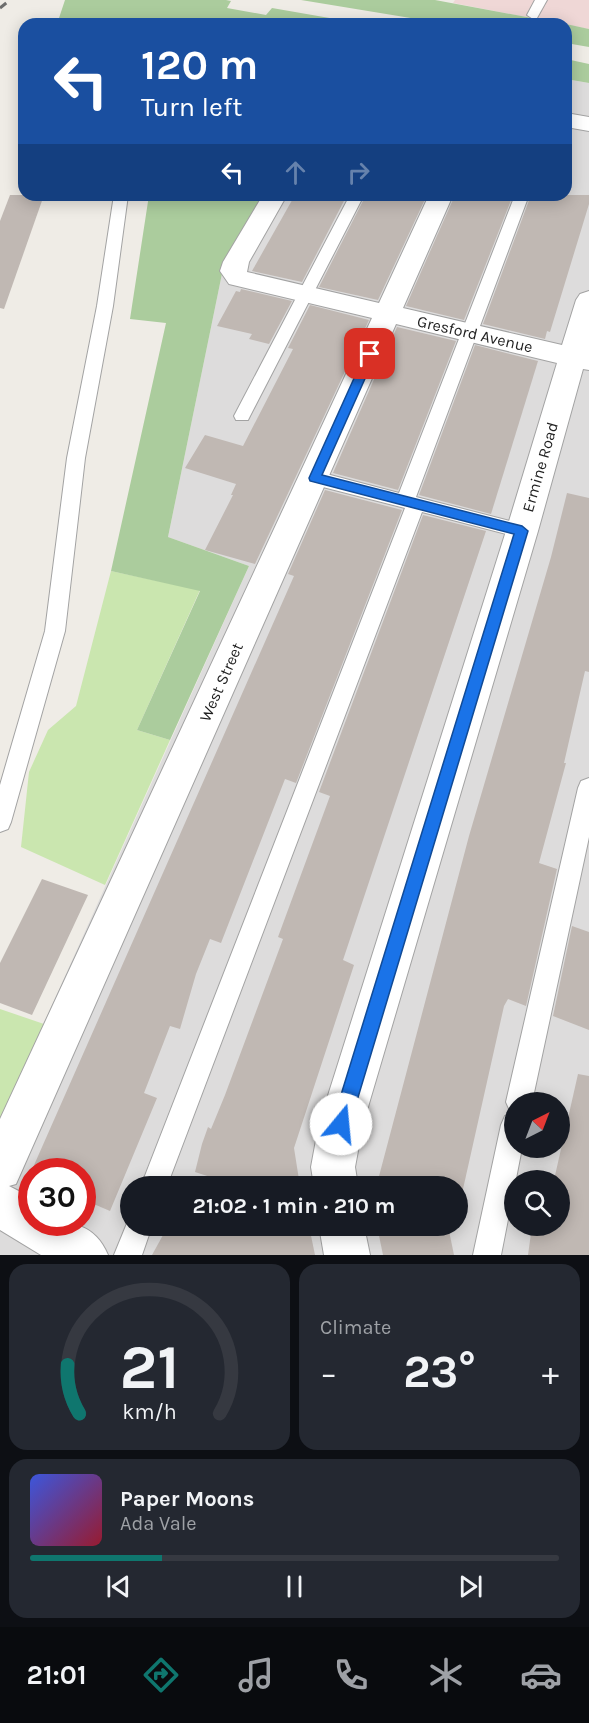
<!DOCTYPE html>
<meta charset="utf-8">
<style>
body{margin:0;font-family:Karla,sans-serif;background:#242831;color:#f1f3f6;height:100vh;display:flex;flex-direction:column;font-size:22px;white-space:nowrap}
*{box-sizing:border-box;margin:0}
p{font-size:20px;color:#9ea1a6}
.icon{flex:none;width:33px;height:33px;fill:none;stroke:currentColor;stroke-width:2;stroke-linecap:round;stroke-linejoin:round}
.map{position:relative;height:1255px;overflow:hidden}
.panel{display:flex;flex-direction:column;gap:9px;padding:9px;background:#0d0f14;flex:1}
.panel>*{flex:none}
.hud{position:absolute;left:18px;top:18px;width:554px;height:183px;border-radius:18px;box-shadow:0 3px 15px #0003;background:#1a4fa0;color:#fff;overflow:hidden}
.needle{width:39px;rotate:42deg}
.controls{position:absolute;left:504px;top:1092px;display:grid;gap:12px}
.controls a{display:grid;place-items:center;width:66px;height:66px;border-radius:50%;background:#171b24;box-shadow:0 3px 15px #0003;font-size:30px}
.speed{position:absolute;left:18px;top:1158px;display:flex;gap:12px;font-size:30px;font-weight:700;text-align:center}
.speed>*{display:grid;place-content:center;width:78px;height:78px;border-radius:50%;background:#171b24;box-shadow:0 3px 15px #0003;line-height:1}
.speed .limit{border:9px solid #d22;background:#fff;color:#111}
.pin{position:absolute;display:grid;place-items:center;width:51px;height:51px;color:#fff;margin:-26px;border-radius:12px;box-shadow:0 3px 9px #0006}
.me{position:absolute;width:66px;margin:-33px;rotate:17deg;stroke-linejoin:round;filter:drop-shadow(0 0 4px #0008)}
.turn{display:flex;align-items:center;gap:21px;height:126px;padding:0 24px;font-size:27px}
.turn .icon{width:78px;height:78px;stroke-width:2.5}
.turn b{display:block;font-size:42px;line-height:51px}
.lanes{display:flex;align-items:center;height:57px;padding:0 24px;background:#0003;justify-content:center;gap:30px;direction:ltr}
.lanes .off{opacity:.35}
.big{font-size:45px;font-weight:700;line-height:1.1}
.panel .widget{flex:1;display:flex;flex-direction:column;justify-content:center;gap:9px;min-width:0;padding:0 21px;border-radius:18px;background:#242831}
.panel .dial{align-items:center;gap:0}
.dial svg{height:156px;overflow:visible;fill:none;stroke:#363941;stroke-width:7;stroke-linecap:round;text-anchor:middle}
.dial text{fill:#f1f3f6;stroke:none}
.song{display:flex;align-items:center;gap:18px}
.cover{width:72px;height:72px;border-radius:9px;background:linear-gradient(135deg,hsl(230 70% 55%),hsl(350 70% 35%))}
.played{height:6px;border-radius:3px;background:linear-gradient(90deg,#0f766e 25%,#363941 25%)}
.keys{display:flex;justify-content:space-around;direction:ltr}
.heat{display:flex;justify-content:space-between;align-items:center;font-size:33px;direction:ltr}
.panel .tiles{flex:1;display:grid;gap:9px;grid-template-columns:1fr 1fr}
.widget:last-child{grid-column:span 2}
.trip{position:absolute;left:120px;top:1176px;width:348px;height:60px;border-radius:30px;background:#171b24;box-shadow:0 3px 15px #0003;font-weight:700;line-height:60px;text-align:center}
.menu{display:flex;height:96px;justify-content:space-around;align-items:center;background:#090b0e;color:#9ea1a6}
.menu .icon{width:42px;height:42px}
.menu .on{color:#0f766e}
.menu b{font-size:27px;color:#f1f3f6}
.map>svg:first-child{display:block}
</style>
<div class="map">
<svg width="589" height="1255" viewBox="0 0 589 1255">
<rect width="100%" height="100%" fill="#efece6"/>
<path fill="#dddcdc" fill-rule="evenodd" d="M566,79L589,83V1255H0V1121L249,566L168,537L225,259L264,195H566ZM514,1102H560V1148H514ZM32,1172H82V1222H32ZM514,1180H560V1226H514ZM130,1186H458V1226H130Z"/>
<polygon fill="#efd7d6" points="455,0 589,0 589,29 453,3"/>
<g fill="#cae6af">
<polygon points="111,571 200,590 137,730 170,740 105,885 21,847 29,772 48,730 76,706"/>
<polygon points="0,1009 44,1024 0,1121"/>
</g>
<g fill="#abcc9d">
<polygon points="65,0 226,0 231,1 227,8 266,15 272,8 364,24 60,24 58,21"/>
<polygon points="301,0 435,0 564,24 447,24"/>
<polygon points="566,24 589,29 589,47 566,43"/>
<polygon points="566,59 589,64 589,83 566,79"/>
<polygon points="149,195 264,195 225,259 168,537 249,566 170,740 137,730 200,591 111,571 166,323 130,319"/>
</g>
<g fill="#c0b8b3">
<polygon points="10,195 44,195 4,309 0,308 0,221"/>
<polygon points="295,195 347,195 302,282 252,271"/>
<polygon points="366,195 427,195 378,300 319,287"/>
<polygon points="455,195 513,195 464,320 406,306"/>
<polygon points="531,195 589,195 589,204 579,237 550,332 547,331 545,339 483,324"/>
<polygon points="241,289 292,301 269,344 249,339 252,334 217,326 236,291 240,292"/>
<polygon points="310,305 369,320 255,564 205,550 233,495 231,495 236,484 185,468 205,435 243,446 293,349 288,348"/>
<polygon points="397,327 456,341 398,490 333,473"/>
<polygon points="475,345 538,361 491,514 419,495"/>
<polygon points="325,490 402,510 296,783 285,779 221,943 210,939 196,974 180,1029 170,1026 144,1093 157,1098 110,1211 82,1199 82,1172 31,1172 294,576 288,574"/>
<polygon points="567,493 589,498 589,672 585,671 564,763 566,763 539,863 557,869 526,1006 508,999 504,1006 461,1198 458,1197 458,1186 374,1186 378,1180 469,836 551,557"/>
<polygon points="423,515 486,531 343,960 354,965 294,1148 300,1186 238,1186 195,1172 202,1144 208,1127 211,1129 225,1095 283,939 278,937 330,796 319,792"/>
<polygon points="42,879 88,895 32,1015 0,1003 0,963"/>
<polygon points="572,926 589,932 589,1030 553,1016"/>
<polygon points="578,1074 589,1076 589,1255 528,1255 532,1226 560,1226 560,1180 554,1180"/>
<polygon points="168,1226 309,1226 315,1255 152,1255"/>
<polygon points="377,1226 448,1226 454,1255 383,1255"/>
</g>
<g fill="none" stroke-linecap="round" stroke-linejoin="round">
<defs>
<g id="lane">
<polygon points="535,0 547,0 537,18 533,19 527,15"/>
<polygon points="114,195 128,195 113,306 85,458 65,631 11,822 8,829 0,832 0,785 45,631 67,458 97,306"/>
<polygon points="350,195 364,195 250,416 248,420 236,420 234,416"/>
<polygon points="515,195 529,195 416,497 522,524 528,526 531,531 528,536 522,538 422,512 167,1186 141,1186 405,508 315,485 309,483 306,478 309,473 315,471 399,493"/>
<polygon points="589,778 589,837 532,1102 514,1102 514,1148 522,1148 501,1255 473,1255 501,1125 505,1116 514,1112 510,1111 506,1102 578,788 581,781"/>
<polygon points="130,1216 130,1226 152,1226 142,1255 114,1255"/>
</g>
<g id="street">
<polygon points="566,113 589,117 589,131 566,127"/>
<path d="M263,195H287L249,262L247,272L379,303L429,195H453L403,308L562,345L576,300L580,294L589,291V370L583,369L538,531L363,1124L355,1167L358,1186H314L311,1167L319,1124L506,531L557,363L396,324L16,1184L9,1186L32,1198V1222C65,1222 93,1219 108,1255H41L0,1230V1119L372,318L229,284L220,271L223,262Z"/>
<polygon points="319,1226 364,1226 370,1255 324,1255"/>
</g>
</defs>
<use href="#lane" stroke="#a3a3a3" stroke-width="2"/>
<use href="#street" stroke="#a3a3a3" stroke-width="2"/>
<use href="#lane" fill="#fff" fill-rule="evenodd"/>
<use href="#street" fill="#fff" fill-rule="evenodd"/>
<polyline stroke="#6d6d6d" stroke-width="3" stroke-dasharray="8 8" stroke-linecap="butt" points="0,8 10,0"/>
</g>
<polygon fill="#1a73e8" stroke="#114b97" stroke-width="1.5" points="370,350 376,354 322,475 522,526 528,531 350,1124 347,1130 341,1132 335,1130 332,1124 514,534 310,481 309,478 365,354"/>
<g text-anchor="middle" dominant-baseline="central" stroke-width="4.5" stroke-linejoin="round" paint-order="stroke">
<g font-size="16" fill="#1f1f1f" stroke="#fff">
<text transform="translate(475 334) rotate(13)">Gresford Avenue</text>
<text transform="translate(540 467) rotate(-74)">Ermine Road</text>
<text transform="translate(221 682) rotate(-66)">West Street</text>
</g>
</g>
</svg>
<div class="controls">
<a><svg class="needle" viewBox="-14 -14 28 28"><path d="M0-13l5 13h-10z" fill="#e53935"/><path d="M0 13l5-13h-10z" fill="#9ea1a6"/></svg></a>
<a><svg class="icon" aria-label="search" viewBox="0 0 24 24"><circle cx="10" cy="10" r="6"/><path d="M15 15l6 6"/></svg></a>
</div>
<div class="speed"><div class="limit">30</div></div>
<div class="pin" style="left:370px;top:354px;background:#d93025"><svg class="icon" aria-label="arrive" viewBox="0 0 24 24"><path d="M6 21V4h12l-3 4 3 4H6"/></svg></div>
<svg class="me" style="left:341px;top:1124px" viewBox="-20 -20 40 40"><circle r="19" fill="#fff"/><path d="M0-13L10 11 0 6-10 11z" fill="#1a73e8"/></svg>
<div class="trip">21:02 · 1 min · 210 m</div>
<div class="hud">
<div class="turn"><svg class="icon" aria-label="left" viewBox="0 0 24 24"><path d="M17 20v-9H6M10 6l-5 5 5 5"/></svg><div><b>120 m</b>Turn left</div></div>
<div class="lanes"><svg class="icon" aria-label="left" viewBox="0 0 24 24"><path d="M17 20v-9H6M10 6l-5 5 5 5"/></svg><svg class="icon off" aria-label="ahead" viewBox="0 0 24 24"><path d="M12 20V5M6 11l6-6 6 6"/></svg><svg class="icon off" aria-label="right" viewBox="0 0 24 24"><path d="M7 20v-9h11M14 6l5 5-5 5"/></svg></div>
</div>
</div>
<section class="panel">
<div class="tiles">
<div class="widget dial"><svg viewBox="0 0 100 80">
<path d="M14 69A42 42 0 1 1 86 69"/>
<path d="M14 69A42 42 0 0 1 8 44" stroke="#0f766e"/>
<text x="50" y="56" font-size="32" font-weight="700">21</text>
<text x="50" y="72" font-size="11">km/h</text>
</svg></div>
<div class="widget"><p>Climate</p>
<div class="heat"><a>−</a><b class="big">23°</b><a>+</a></div>
</div>
<div class="widget">
<div class="song"><i class="cover"></i><div><b>Paper Moons</b><p>Ada Vale</p></div></div>
<div class="played"></div>
<div class="keys"><svg class="icon" aria-label="previous" viewBox="0 0 24 24"><path d="M18 5L8 12l10 7zM5 5v14"/></svg><svg class="icon" aria-label="pause" viewBox="0 0 24 24"><path d="M8 5v14M16 5v14"/></svg><svg class="icon" aria-label="next" viewBox="0 0 24 24"><path d="M6 5l10 7-10 7zM19 5v14"/></svg></div>
</div>
</div>
</section>
<nav class="menu">
<b>21:01</b>
<svg class="icon on" aria-label="directions" viewBox="0 0 24 24"><path d="M12 3l9 9-9 9-9-9zM9 14v-3h6M13 9l2 2-2 2"/></svg>
<svg class="icon" aria-label="music" viewBox="0 0 24 24"><path d="M9 18V5l10-2v13"/><circle cx="6" cy="18" r="3"/><circle cx="16" cy="16" r="3"/></svg>
<svg class="icon" aria-label="phone" viewBox="0 0 24 24"><path d="M5 4h4l2 5-3 2q2 4 5 5l2-3 5 2v4C11 20 4 13 5 4z"/></svg>
<svg class="icon" aria-label="climate" viewBox="0 0 24 24"><path d="M12 3v18M4 7l16 10M4 17L20 7"/></svg>
<svg class="icon" aria-label="car" viewBox="0 0 24 24"><path d="M5 17H2v-5l4-1 3-4h7l3 4 3 1v5h-3M9 17h6M6 11h13"/><circle cx="7" cy="17" r="2"/><circle cx="17" cy="17" r="2"/></svg>
</nav>
